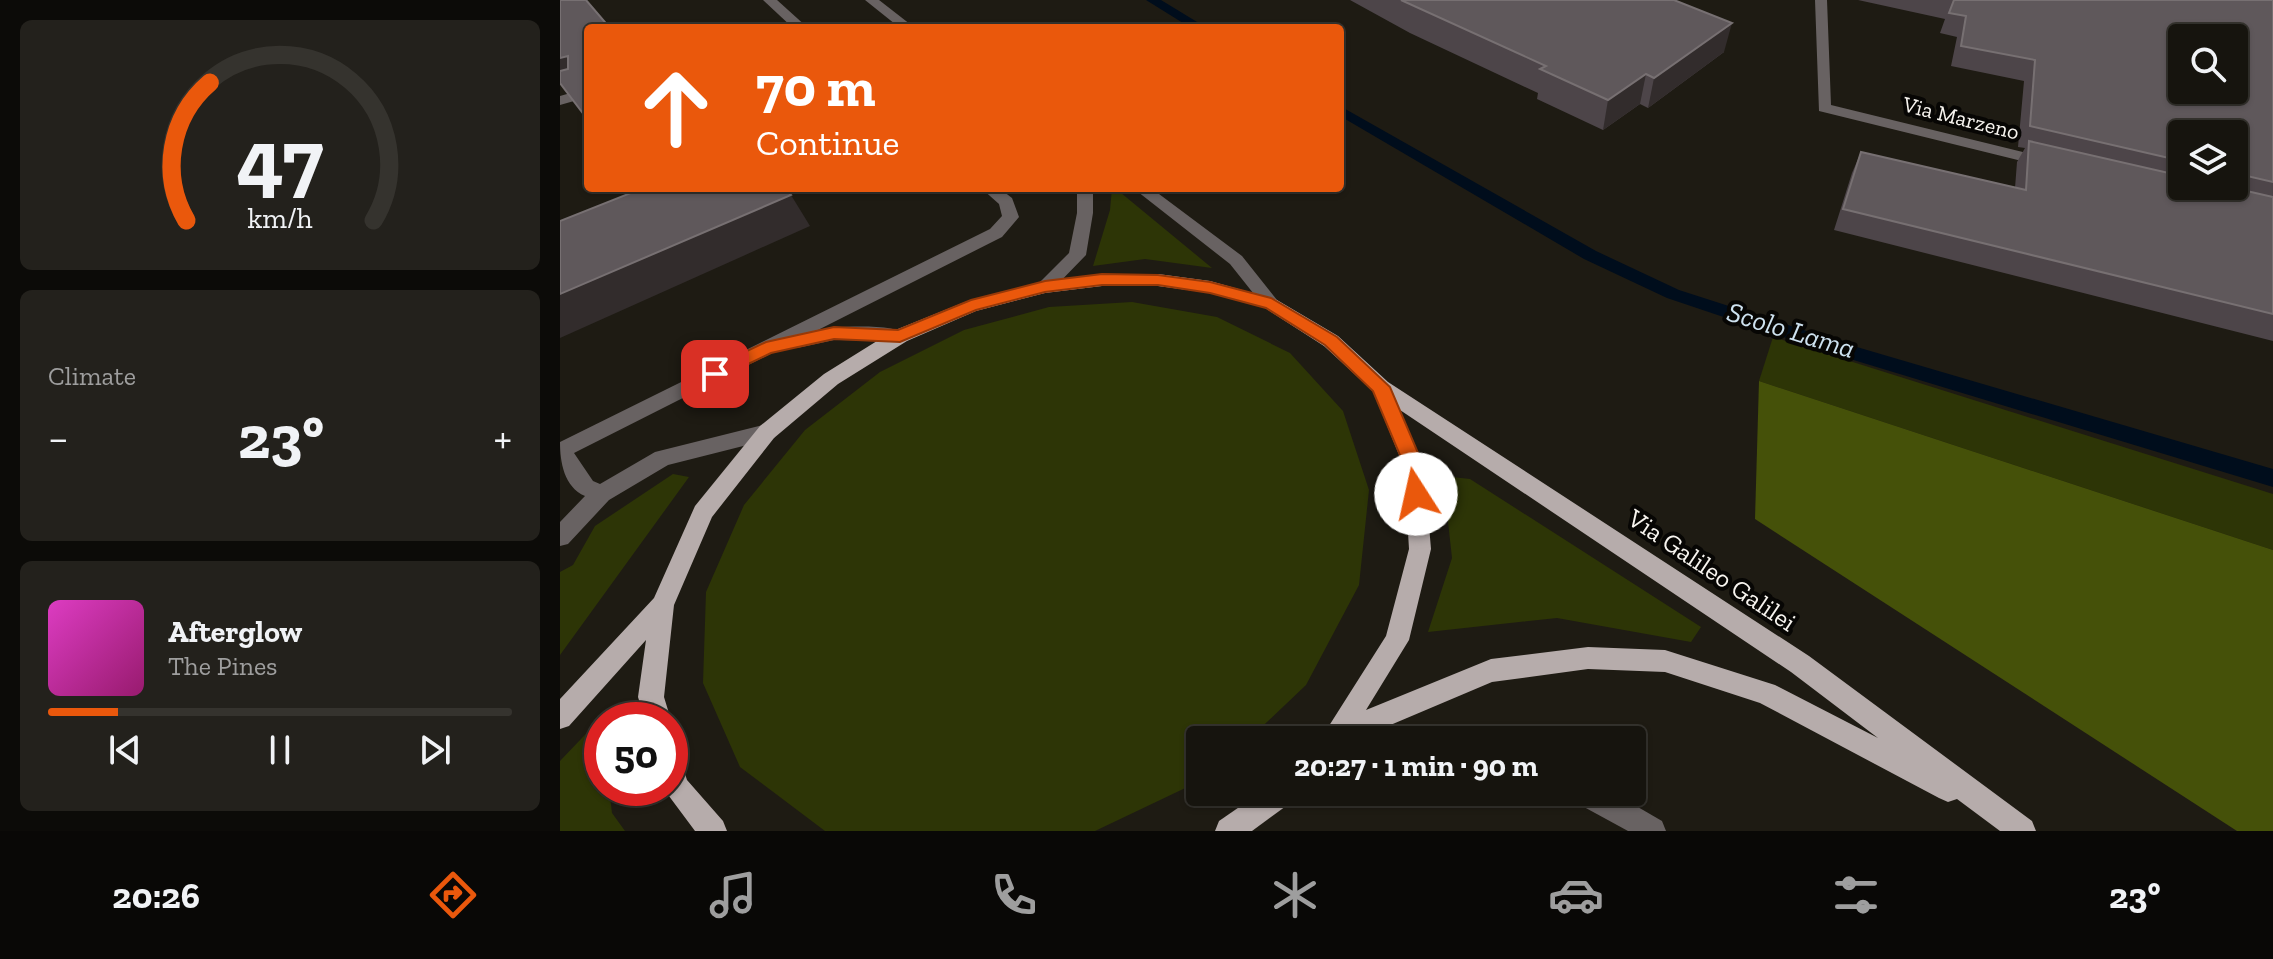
<!DOCTYPE html>
<meta charset="utf-8">
<style>
body{margin:0;font-family:"Zilla Slab",serif;background:#23211c;color:#f1f3f6;height:100vh;display:flex;flex-direction:column;font-size:30px;white-space:nowrap}
*{box-sizing:border-box;margin:0}
p{font-size:26px;color:#9e9e9e}
.icon{flex:none;width:44px;height:44px;fill:none;stroke:currentColor;stroke-width:2;stroke-linecap:round;stroke-linejoin:round}
.map{position:relative;flex:1;overflow:hidden}
.drawer{display:flex;flex-direction:column;gap:20px;padding:20px;background:#0c0b08;width:560px}
.drawer>*{flex:none}
.top-card{position:absolute;left:24px;top:24px;width:760px;height:168px;border-radius:8px;box-shadow:0 2px 6px #0004,0 0 0 2px #35332e;background:#ea580c;color:#fff;overflow:hidden}
.fabs{position:absolute;left:1608px;top:24px;display:grid;gap:16px}
.fabs a{display:grid;place-items:center;width:80px;height:80px;border-radius:8px;background:#16140e;box-shadow:0 2px 6px #0004,0 0 0 2px #35332e;font-size:40px}
.speed{position:absolute;left:24px;top:702px;display:flex;gap:16px;font-size:40px;font-weight:700;text-align:center}
.speed>*{display:grid;place-content:center;width:104px;height:104px;border-radius:50%;background:#16140e;box-shadow:0 2px 6px #0004,0 0 0 2px #35332e;line-height:1}
.speed .limit{border:12px solid #d22;background:#fff;color:#111}
.pin{position:absolute;display:grid;place-items:center;width:68px;height:68px;color:#fff;margin:-34px;border-radius:16px;box-shadow:0 4px 12px #0006}
.me{position:absolute;width:88px;margin:-44px;rotate:350deg;stroke-linejoin:round;filter:drop-shadow(0 0 6px #0008)}
.turn{display:flex;align-items:center;gap:28px;height:168px;padding:0 40px;font-size:36px}
.turn .icon{width:104px;height:104px;stroke-width:2.5}
.turn b{display:block;font-size:56px;line-height:68px}
.big{font-size:60px;font-weight:700;line-height:1.1}
.drawer .widget{flex:1;display:flex;flex-direction:column;justify-content:center;gap:12px;min-width:0;padding:0 28px;border-radius:12px;background:#23211c}
.drawer .dial{align-items:center;gap:0}
.dial svg{height:208px;overflow:visible;fill:none;stroke:#35332e;stroke-width:7;stroke-linecap:round;text-anchor:middle}
.dial text{fill:#f1f3f6;stroke:none}
.song{display:flex;align-items:center;gap:24px}
.cover{width:96px;height:96px;border-radius:12px;background:linear-gradient(135deg,hsl(310 70% 55%),hsl(320 70% 35%))}
.played{height:8px;border-radius:4px;background:linear-gradient(90deg,#ea580c 15%,#35332e 15%)}
.keys{display:flex;justify-content:space-around;direction:ltr}
.heat{display:flex;justify-content:space-between;align-items:center;font-size:44px;direction:ltr}
.trip{position:absolute;left:626px;top:726px;width:460px;height:80px;border-radius:8px;background:#16140e;box-shadow:0 2px 6px #0004,0 0 0 2px #35332e;font-weight:700;line-height:80px;text-align:center}
.tab-bar{display:flex;height:128px;justify-content:space-around;align-items:center;background:#090806;color:#9e9e9e}
.tab-bar .icon{width:56px;height:56px}
.tab-bar .selected{color:#ea580c}
.tab-bar b{font-size:36px;color:#f1f3f6}
main{display:flex;flex:1;min-height:0}
.map>svg:first-child{display:block}
</style>
<main>
<section class="drawer">
<div class="widget dial"><svg viewBox="0 0 100 80">
<path d="M14 69A42 42 0 1 1 86 69"/>
<path d="M14 69A42 42 0 0 1 23 16" stroke="#ea580c"/>
<text x="50" y="56" font-size="32" font-weight="700">47</text>
<text x="50" y="72" font-size="11">km/h</text>
</svg></div>
<div class="widget"><p>Climate</p>
<div class="heat"><a>−</a><b class="big">23°</b><a>+</a></div>
</div>
<div class="widget">
<div class="song"><i class="cover"></i><div><b>Afterglow</b><p>The Pines</p></div></div>
<div class="played"></div>
<div class="keys"><svg class="icon" aria-label="previous" viewBox="0 0 24 24"><path d="M18 5L8 12l10 7zM5 5v14"/></svg><svg class="icon" aria-label="pause" viewBox="0 0 24 24"><path d="M8 5v14M16 5v14"/></svg><svg class="icon" aria-label="next" viewBox="0 0 24 24"><path d="M6 5l10 7-10 7zM19 5v14"/></svg></div>
</div>
</section>
<div class="map">
<svg width="1713" height="831" viewBox="0 0 1713 831">
<rect width="100%" height="100%" fill="#1e1b13"/>
<g fill="#2d3506">
<polygon points="552,188 555,188 652,268 585,259 533,266 550,210"/>
<polygon points="572,302 657,317 730,353 783,411 809,490 799,585 746,685 688,740 640,740 640,781 535,831 265,831 180,767 143,683 146,592 184,505 245,430 320,372 404,330 489,307"/>
<polygon points="1213,337 1713,494 1713,550 1199,381"/>
<polygon points="113,474 129,477 0,655 0,572 13,565 35,526"/>
<polygon points="883,476 910,479 1141,627 1131,642 997,618 868,632 892,558"/>
<polygon points="42,717 42,788 49,788 52,813 65,831 0,831 0,761"/>
</g>
<polygon fill="#455109" points="1199,381 1713,550 1713,831 1677,831 1195,519"/>
<g fill="none" stroke-linecap="round" stroke-linejoin="round">
<g fill="#000d1c" fill-rule="evenodd">
<polygon points="586,0 601,0 647,28 631,28"/>
<polygon points="780,106 1036,251 1119,290 1290,345 1713,469 1713,487 1277,355 1107,298 1024,259 780,116"/>
</g>
<g fill="#686262" fill-rule="evenodd">
<polygon points="203,0 217,0 248,28 233,28"/>
<polygon points="305,0 319,0 355,28 340,28"/>
<polygon points="1255,0 1267,0 1271,105 1491,159 1494,162 1486,167 1259,111"/>
<polygon points="28,88 28,97 0,105 0,96"/>
<path d="M421,188H439L452,198L459,217L442,237L258,330C275,326 339,323 349,336L347,341L274,340L237,348L230,344L14,453L33,481L40,484L95,452L207,424L214,426L217,432L214,438L207,440L108,465L49,500L8,544L0,546V522L25,496C4,487 0,462 0,442L430,229L442,216L439,204Z"/>
<polygon points="517,188 533,188 533,213 526,255 491,291 479,291 476,287 479,283 509,253 517,213"/>
<polygon points="573,188 591,188 682,256 717,300 720,304 717,308 705,308 670,264"/>
<polygon points="1009,792 1052,792 1102,821 1106,831 1068,831 1013,801"/>
</g>
<g fill="#b6acab" fill-rule="evenodd">
<path d="M542,274H598L650,281L717,300L778,336L828,382L1249,656L1472,821L1476,831H1440L1397,799L1388,802L1379,798L1200,703L1105,672L1028,669L932,682L795,740H760L826,636L849,549L844,467L813,391L764,346L705,308L650,293L598,286H542L485,293L416,311L347,341L278,384L214,438L152,517L114,605L104,697L111,720L110,722L85,720L78,697L86,640L9,726L0,729V699L94,598L135,506L200,426L264,374L333,331L405,302L485,281ZM840,410L1231,672L1318,738L1215,685L1105,650L1028,647L931,659L806,710L849,640L871,549L864,467Z"/>
<polygon points="110,751 119,755 127,780 163,821 167,831 135,831 103,788 110,788"/>
<polygon points="701,792 737,792 733,801 692,831 655,831 659,821"/>
</g>
</g>
<g fill="#4d4549" fill-rule="evenodd">
<polygon points="790,0 1114,0 1164,52 1088,108 1080,104 1043,130 977,99 978,93 850,33"/>
<path d="M1298,0H1713V341L1274,230L1292,173L1301,152L1455,188L1457,162L1465,148L1458,147L1464,81L1391,66L1397,37L1380,33L1385,19ZM1622,134H1674V186H1622Z"/>
</g>
<g fill="#322c2c">
<polygon points="1172,23 1164,52 1088,108 1094,78"/>
<polygon points="8,56 28,83 0,83 0,58"/>
<polygon points="1086,74 1080,104 1043,130 1048,100"/>
<polygon points="231,195 250,226 0,338 0,294"/>
</g>
<g fill="#5f585b" stroke="#777072" stroke-width="2" fill-rule="evenodd">
<polygon points="0,0 26,0 50,28 28,28 28,120 0,83 0,71 8,69 8,56 0,58"/>
<polygon points="841,0 1114,0 1172,23 1094,78 1086,74 1048,100 980,69 986,66"/>
<path d="M1394,0H1713V182L1674,173V134H1622V161L1470,126L1475,60L1401,46L1406,16L1389,13ZM1622,38H1674V90H1622Z"/>
<polygon points="1469,141 1622,176 1622,186 1665,186 1713,197 1713,314 1283,209 1301,152 1466,190"/>
<polygon points="80,188 224,188 231,195 0,294 0,221 81,189"/>
</g>
<polygon fill="#ea580c" stroke="#983908" stroke-width="2" points="542,274 598,275 650,282 711,298 777,337 830,387 864,467 866,494 863,500 849,500 845,467 813,391 765,345 706,308 650,293 598,285 542,285 485,292 416,310 340,342 274,339 211,353 155,380 146,374 149,369 206,342 274,327 338,330 411,300 485,281"/>
<g text-anchor="middle" dominant-baseline="central" stroke-width="8" stroke-linejoin="round" paint-order="stroke">
<g font-size="22" fill="#f7f4ef" stroke="#070604">
<text transform="translate(1401 118) rotate(14)">Via Marzeno</text>
</g>
<g font-size="26" fill="#f7f4ef" stroke="#070604">
<text transform="translate(1152 570) rotate(34)">Via Galileo Galilei</text>
</g>
<g font-size="28" font-style="italic" fill="#cee2f0" stroke="#070604">
<text transform="translate(1231 330) rotate(17)">Scolo Lama</text>
</g>
</g>
</svg>
<div class="fabs">
<a><svg class="icon" aria-label="search" viewBox="0 0 24 24"><circle cx="10" cy="10" r="6"/><path d="M15 15l6 6"/></svg></a>
<a><svg class="icon" aria-label="layers" viewBox="0 0 24 24"><path d="M12 4l9 5-9 5-9-5zM3 14l9 5 9-5"/></svg></a>
</div>
<div class="speed"><div class="limit">50</div></div>
<div class="pin" style="left:155px;top:374px;background:#d93025"><svg class="icon" aria-label="arrive" viewBox="0 0 24 24"><path d="M6 21V4h12l-3 4 3 4H6"/></svg></div>
<svg class="me" style="left:856px;top:494px" viewBox="-20 -20 40 40"><circle r="19" fill="#fff"/><path d="M0-13L10 11 0 6-10 11z" fill="#ea580c"/></svg>
<div class="trip">20:27 · 1 min · 90 m</div>
<div class="top-card">
<div class="turn"><svg class="icon" aria-label="ahead" viewBox="0 0 24 24"><path d="M12 20V5M6 11l6-6 6 6"/></svg><div><b>70 m</b>Continue</div></div>
</div>
</div>
</main>
<nav class="tab-bar">
<b>20:26</b>
<svg class="icon selected" aria-label="directions" viewBox="0 0 24 24"><path d="M12 3l9 9-9 9-9-9zM9 14v-3h6M13 9l2 2-2 2"/></svg>
<svg class="icon" aria-label="music" viewBox="0 0 24 24"><path d="M9 18V5l10-2v13"/><circle cx="6" cy="18" r="3"/><circle cx="16" cy="16" r="3"/></svg>
<svg class="icon" aria-label="phone" viewBox="0 0 24 24"><path d="M5 4h4l2 5-3 2q2 4 5 5l2-3 5 2v4C11 20 4 13 5 4z"/></svg>
<svg class="icon" aria-label="climate" viewBox="0 0 24 24"><path d="M12 3v18M4 7l16 10M4 17L20 7"/></svg>
<svg class="icon" aria-label="car" viewBox="0 0 24 24"><path d="M5 17H2v-5l4-1 3-4h7l3 4 3 1v5h-3M9 17h6M6 11h13"/><circle cx="7" cy="17" r="2"/><circle cx="17" cy="17" r="2"/></svg>
<svg class="icon" aria-label="filters" viewBox="0 0 24 24"><path d="M4 7h16M4 17h16"/><circle cx="9" cy="7" r="2"/><circle cx="15" cy="17" r="2"/></svg>
<b>23°</b>
</nav>
